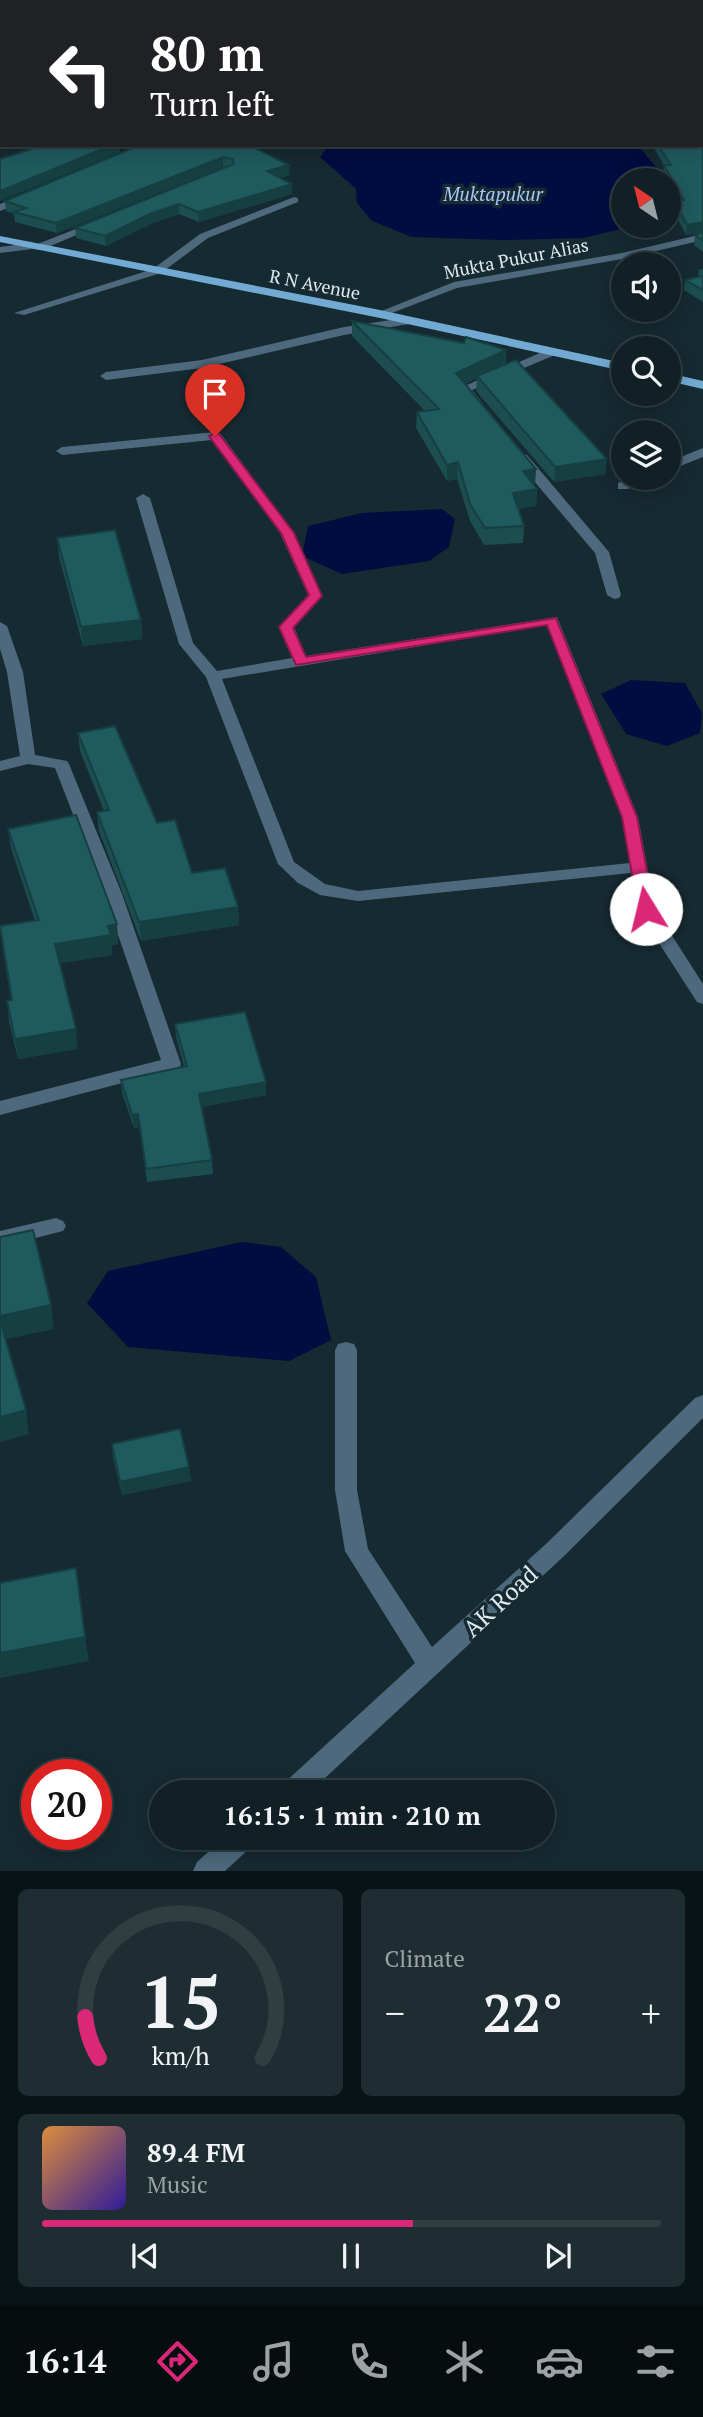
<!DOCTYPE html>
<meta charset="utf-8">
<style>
body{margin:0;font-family:"PT Serif",serif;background:#1e2d32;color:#f1f3f6;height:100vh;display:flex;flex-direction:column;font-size:26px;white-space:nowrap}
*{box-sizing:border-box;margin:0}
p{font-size:23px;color:#9ca3a7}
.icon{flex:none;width:38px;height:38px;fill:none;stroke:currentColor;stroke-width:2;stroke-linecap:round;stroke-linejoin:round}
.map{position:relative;height:1871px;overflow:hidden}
.details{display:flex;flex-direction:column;gap:18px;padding:18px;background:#091214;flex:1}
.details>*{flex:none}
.guide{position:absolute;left:0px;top:0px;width:704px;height:147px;box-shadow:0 4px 18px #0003,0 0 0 2px #303e42;background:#202124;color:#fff;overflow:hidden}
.needle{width:46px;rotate:325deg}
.fabs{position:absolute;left:611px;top:168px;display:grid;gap:14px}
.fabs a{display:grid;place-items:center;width:70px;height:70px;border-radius:50%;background:#102025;box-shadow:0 4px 18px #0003,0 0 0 2px #303e42;font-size:35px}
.speed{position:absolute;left:21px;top:1759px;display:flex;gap:14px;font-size:35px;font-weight:700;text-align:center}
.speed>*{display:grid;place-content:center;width:91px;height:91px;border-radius:50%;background:#102025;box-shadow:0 4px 18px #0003,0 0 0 2px #303e42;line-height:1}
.speed .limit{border:10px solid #d22;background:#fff;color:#111}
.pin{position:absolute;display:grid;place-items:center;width:60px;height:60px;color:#fff;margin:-72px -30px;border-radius:50% 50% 50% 0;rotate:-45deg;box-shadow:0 0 7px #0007}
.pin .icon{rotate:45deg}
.me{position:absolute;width:77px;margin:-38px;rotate:351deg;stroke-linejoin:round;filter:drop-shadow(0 0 5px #0008)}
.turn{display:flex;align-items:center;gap:24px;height:147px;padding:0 35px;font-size:32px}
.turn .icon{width:91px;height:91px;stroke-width:2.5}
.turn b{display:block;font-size:49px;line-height:60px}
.big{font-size:52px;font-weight:700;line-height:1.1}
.details .widget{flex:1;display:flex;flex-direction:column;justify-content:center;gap:10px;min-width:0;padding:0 24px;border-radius:10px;background:#1e2d32}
.details .dial{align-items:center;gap:0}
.dial svg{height:182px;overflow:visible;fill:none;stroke:#303e42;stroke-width:7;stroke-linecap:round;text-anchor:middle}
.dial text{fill:#f1f3f6;stroke:none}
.song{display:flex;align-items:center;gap:21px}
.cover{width:84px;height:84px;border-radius:10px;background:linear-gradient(135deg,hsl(30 70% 55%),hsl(250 70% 35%))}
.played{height:7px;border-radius:4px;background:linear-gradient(90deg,#db2777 60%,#303e42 60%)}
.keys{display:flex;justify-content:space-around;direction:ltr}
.heat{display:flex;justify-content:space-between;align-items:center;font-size:38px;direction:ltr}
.details .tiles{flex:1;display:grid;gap:18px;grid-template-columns:1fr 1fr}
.widget:last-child{grid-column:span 2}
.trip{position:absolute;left:149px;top:1780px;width:406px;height:70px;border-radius:35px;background:#102025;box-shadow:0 4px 18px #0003,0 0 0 2px #303e42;font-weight:700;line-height:70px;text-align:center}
.tabs{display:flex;height:112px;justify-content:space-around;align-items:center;background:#060d0f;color:#9ca3a7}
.tabs .icon{width:49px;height:49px}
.tabs .on{color:#db2777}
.tabs b{font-size:32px;color:#f1f3f6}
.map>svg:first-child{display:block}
</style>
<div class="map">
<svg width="703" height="1871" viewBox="0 0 703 1871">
<rect width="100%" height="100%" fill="#162a31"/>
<g fill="#000d40">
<polygon points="329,145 634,145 642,150 666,180 623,180 623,226 634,226 583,238 503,240 412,237 372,221 357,203 356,189 320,157"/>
<polygon points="442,509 455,519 449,547 429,561 342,574 302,556 308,526 362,513"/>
<polygon points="631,680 685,683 702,713 700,733 667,746 626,734 601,694"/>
<polygon points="242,1242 281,1247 316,1277 331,1340 289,1361 128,1347 87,1303 108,1271"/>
</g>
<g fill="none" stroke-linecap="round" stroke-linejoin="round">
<g fill="#4e697d" fill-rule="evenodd">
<polygon points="148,0 157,0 156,2"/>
<rect x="0" y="29" width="2" height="6"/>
<rect x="702" y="127" width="1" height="6"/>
<polygon points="27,194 32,197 31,199 0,211 0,204"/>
<polygon points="294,197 298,198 298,202 208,238 161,273 24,315 14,313 153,269 200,234"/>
<polygon points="91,223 100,225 41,250 32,249 0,253 0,247 30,243 35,245"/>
<polygon points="703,234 703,240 622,259 457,288 384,316 374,314 454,282 622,253"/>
<polygon points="411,317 415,319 415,323 344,335 202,368 106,380 100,376 106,372 202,360 344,327"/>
<polygon points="551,348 557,352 555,355 472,390 483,404 481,407 473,407 458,389"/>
<path d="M215,432L220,433L294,533L322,595L294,627L306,656L557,617L638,817L655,909L703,984V1004L697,1002L637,909L631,873L358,901L320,895L298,883L278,864L206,677L179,644L136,498L143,494L150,498L193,643L217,671L292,658L279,627L308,595L280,533L212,440L62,455L56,451L62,447ZM547,625L622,817L630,863L358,891L325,884L294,862L222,679Z"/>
<polygon points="703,448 703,457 668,471 668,462"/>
<polygon points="522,454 527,455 609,552 621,595 619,598 614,599 607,595 595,553 517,461 515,458"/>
<polygon points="631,478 649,478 628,489 618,489 618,483"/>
<polygon points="0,622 7,626 23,672 35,755 67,761 69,764 122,894 181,1064 179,1069 172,1070 0,1115 0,1101 161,1060 104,894 55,768 28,764 0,771 0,761 20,756 7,672 0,649"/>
<polygon points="56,1218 63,1221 66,1226 63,1231 0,1247 0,1231"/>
<polygon points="346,1342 354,1344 357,1350 357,1490 368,1549 432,1647 547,1543 695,1398 703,1395 703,1418 563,1557 310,1792 279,1792 283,1784 415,1663 345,1551 335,1490 335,1350 338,1344"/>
<polygon points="224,1838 255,1838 251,1847 225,1871 193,1871 197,1862"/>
</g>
<g fill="#72aad4" fill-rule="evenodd">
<polygon points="0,236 380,310 623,363 623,371 380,318 0,242"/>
<polygon points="668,373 703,381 703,389 668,381"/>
</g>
</g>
<g fill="#1b4d51">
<polygon points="249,145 290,175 280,178 292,194 199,222 179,214 153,223 106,246 76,238 75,228 225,167 223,167 57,233 15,222 14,214 6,211 5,201"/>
<polygon points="652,145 702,145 703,232 686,235 673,210 674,200 677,200 668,185 668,180 666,180 663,175 664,165"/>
<polygon points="703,232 703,252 694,245 695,235"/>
<polygon points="703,269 703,302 684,290 685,280 698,277 699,270"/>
<polygon points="352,321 464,343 506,350 506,364 606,474 554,482 476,391 477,378 465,384 536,469 534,486 537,489 536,506 518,509 524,526 523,543 484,545 470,521 457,479 447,481 416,428 417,412 425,411 352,336"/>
<polygon points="57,538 141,620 142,639 83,646 59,557"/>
<polygon points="78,733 157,823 192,873 238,907 239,925 141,941 99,831 97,812 104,811 80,751"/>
<polygon points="8,829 117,924 118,944 112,945 112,955 59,963 78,1049 18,1059 9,1021 7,1001 11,1001 0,931 35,921 11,848"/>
<polygon points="175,1024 266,1082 266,1095 201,1107 212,1160 213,1174 147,1182 139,1127 134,1128 122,1093 121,1080 184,1067 176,1037"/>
<polygon points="112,1444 189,1467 191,1481 122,1495 113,1458"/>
</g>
<g fill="#163f42">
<polygon points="416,0 436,0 436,2 409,2"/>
<polygon points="2,12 2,22 0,23 0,13"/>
<polygon points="112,145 120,145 120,152 0,201 0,191"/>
<polygon points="223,157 223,167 57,233 56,223"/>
<polygon points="289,165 290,175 267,181 267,171"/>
<polygon points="292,184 292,194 199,222 198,212"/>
<polygon points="179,204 179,214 153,223 106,246 105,236 152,213"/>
<polygon points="703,222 703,232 686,235 687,225"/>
<polygon points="506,350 505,365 477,376 477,378 455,388 456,373"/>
<polygon points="607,459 606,474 554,482 555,467"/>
<polygon points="458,462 457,479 447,481 447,465"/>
<polygon points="536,469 535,485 522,487 523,471"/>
<polygon points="537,489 536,506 513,510 513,493"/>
<polygon points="141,620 142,639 83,646 81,627"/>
<polygon points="238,907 239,925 141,941 139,922"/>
<polygon points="117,924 118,944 112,945 112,955 57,964 55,944 108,926"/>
<polygon points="76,1029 78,1049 18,1059 15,1039"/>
<polygon points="266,1082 266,1095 199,1107 199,1094"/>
<polygon points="138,1114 139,1127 134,1128 132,1115"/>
<polygon points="51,1305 54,1329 3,1340 0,1316"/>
<polygon points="26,1410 29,1434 0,1442 0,1417"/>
<polygon points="189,1467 191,1481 122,1495 120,1482"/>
<polygon points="85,1637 89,1661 0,1678 0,1653"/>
</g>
<g fill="#1f5a5e" stroke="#163f42" stroke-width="2">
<polygon points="0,0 100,0 103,2 2,2 2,12 0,13"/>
<polygon points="263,0 416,0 409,2 255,2"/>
<polygon points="438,0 560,0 562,2 438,2"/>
<polygon points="702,134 703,134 703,222 687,225 674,200 684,200 664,165 671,165 658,145 702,145"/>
<polygon points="44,145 112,145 0,191 0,159"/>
<polygon points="140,145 249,145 289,165 267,171 292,184 198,212 179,204 152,213 105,236 75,228 234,164 233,159 223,157 56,223 14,212 26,208 5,201"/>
<polygon points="703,232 703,241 695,235"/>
<polygon points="703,276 703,290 685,280"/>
<polygon points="352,321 464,343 466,337 506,350 456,373 536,469 523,471 537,489 513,493 524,526 485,528 470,504 458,462 447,465 417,412 439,409"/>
<polygon points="516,360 607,459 555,467 477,376"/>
<polygon points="115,530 141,620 81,627 57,538"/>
<polygon points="115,726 157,823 175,820 192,873 225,868 238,907 139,922 97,812 109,810 78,733"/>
<polygon points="76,815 117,924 108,926 111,935 55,944 76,1029 15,1039 7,1001 12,1000 0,926 39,920 8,829"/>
<polygon points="245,1012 266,1082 199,1094 212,1160 146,1169 138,1114 132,1115 121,1080 187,1066 175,1024"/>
<polygon points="33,1230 51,1305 0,1316 0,1237"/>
<polygon points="0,1320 26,1410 0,1417"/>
<polygon points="180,1429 189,1467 120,1482 112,1444"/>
<polygon points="76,1568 85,1637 0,1653 0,1583"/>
</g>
<polygon fill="#db2777" stroke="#8e194d" stroke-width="2" points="215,433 219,434 294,533 322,596 293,628 306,657 556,618 637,817 654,909 652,913 646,914 638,909 622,817 547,625 296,665 279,627 309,595 281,533 209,436"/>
<g text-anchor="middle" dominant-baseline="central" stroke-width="7" stroke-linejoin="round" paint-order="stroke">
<g font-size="18" fill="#deeaef" stroke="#162a31">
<text transform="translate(516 258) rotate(-11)">Mukta Pukur Alias</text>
<text transform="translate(315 284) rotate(11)">R N Avenue</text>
</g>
<g font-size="19" font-style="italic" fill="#aac7f9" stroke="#162a31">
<text x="493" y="193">Muktapukur</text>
</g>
<g font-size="24" fill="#deeaef" stroke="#162a31">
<text transform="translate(500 1601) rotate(-43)">AK Road</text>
</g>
</g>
</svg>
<div class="fabs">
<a><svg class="needle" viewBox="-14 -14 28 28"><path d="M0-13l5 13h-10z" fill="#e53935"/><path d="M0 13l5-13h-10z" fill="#9ca3a7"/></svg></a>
<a><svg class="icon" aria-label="sound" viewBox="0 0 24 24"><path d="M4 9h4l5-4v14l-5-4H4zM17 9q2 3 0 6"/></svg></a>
<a><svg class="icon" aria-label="search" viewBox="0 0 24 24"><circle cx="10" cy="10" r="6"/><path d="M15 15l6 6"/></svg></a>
<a><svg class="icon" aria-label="layers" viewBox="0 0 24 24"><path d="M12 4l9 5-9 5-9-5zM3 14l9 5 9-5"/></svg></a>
</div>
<div class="speed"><div class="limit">20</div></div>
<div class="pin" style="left:215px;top:436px;background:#d93025"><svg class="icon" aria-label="arrive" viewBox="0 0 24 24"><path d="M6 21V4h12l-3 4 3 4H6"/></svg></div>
<svg class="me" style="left:646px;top:909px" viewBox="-20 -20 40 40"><circle r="19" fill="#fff"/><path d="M0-13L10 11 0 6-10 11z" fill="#db2777"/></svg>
<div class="trip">16:15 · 1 min · 210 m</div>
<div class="guide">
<div class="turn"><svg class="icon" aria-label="left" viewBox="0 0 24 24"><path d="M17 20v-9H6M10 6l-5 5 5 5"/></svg><div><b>80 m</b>Turn left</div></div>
</div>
</div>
<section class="details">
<div class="tiles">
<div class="widget dial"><svg viewBox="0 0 100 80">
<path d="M14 69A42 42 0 1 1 86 69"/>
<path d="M14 69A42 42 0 0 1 8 51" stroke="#db2777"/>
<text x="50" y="56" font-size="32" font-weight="700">15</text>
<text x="50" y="72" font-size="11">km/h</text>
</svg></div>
<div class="widget"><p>Climate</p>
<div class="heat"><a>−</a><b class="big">22°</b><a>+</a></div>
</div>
<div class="widget">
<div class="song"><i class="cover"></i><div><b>89.4 FM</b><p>Music</p></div></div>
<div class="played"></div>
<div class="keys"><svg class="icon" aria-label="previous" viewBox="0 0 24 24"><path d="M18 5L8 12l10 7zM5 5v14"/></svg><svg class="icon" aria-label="pause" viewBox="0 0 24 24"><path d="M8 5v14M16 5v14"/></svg><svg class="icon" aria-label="next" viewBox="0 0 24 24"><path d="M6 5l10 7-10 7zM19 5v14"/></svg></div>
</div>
</div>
</section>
<nav class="tabs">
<b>16:14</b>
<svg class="icon on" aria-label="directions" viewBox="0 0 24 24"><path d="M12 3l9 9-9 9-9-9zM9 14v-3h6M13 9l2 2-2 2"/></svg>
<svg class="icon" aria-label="music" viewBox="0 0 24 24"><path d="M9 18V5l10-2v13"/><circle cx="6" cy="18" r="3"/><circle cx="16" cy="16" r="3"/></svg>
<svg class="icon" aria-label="phone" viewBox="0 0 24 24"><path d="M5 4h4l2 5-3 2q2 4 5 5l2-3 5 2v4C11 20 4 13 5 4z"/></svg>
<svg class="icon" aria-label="climate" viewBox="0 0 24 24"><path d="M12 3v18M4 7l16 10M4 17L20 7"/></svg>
<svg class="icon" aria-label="car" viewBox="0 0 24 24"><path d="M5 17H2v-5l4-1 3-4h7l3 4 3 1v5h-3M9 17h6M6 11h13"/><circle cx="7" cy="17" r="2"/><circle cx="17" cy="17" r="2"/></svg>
<svg class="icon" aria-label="filters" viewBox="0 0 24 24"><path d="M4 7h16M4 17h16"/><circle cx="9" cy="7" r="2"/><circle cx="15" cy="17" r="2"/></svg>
</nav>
